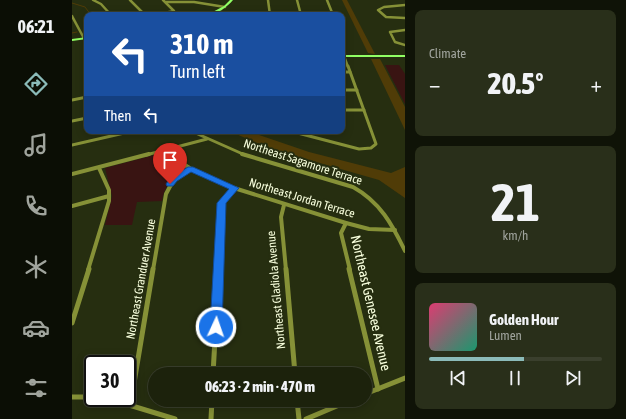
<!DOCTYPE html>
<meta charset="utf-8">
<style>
body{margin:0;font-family:"Asap Condensed",sans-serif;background:#292f1a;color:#f1f3f6;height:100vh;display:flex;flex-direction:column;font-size:15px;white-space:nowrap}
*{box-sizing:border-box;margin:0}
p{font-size:13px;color:#a0a49d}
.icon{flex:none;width:22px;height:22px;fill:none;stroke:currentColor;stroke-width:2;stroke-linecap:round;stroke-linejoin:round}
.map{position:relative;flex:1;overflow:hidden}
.drawer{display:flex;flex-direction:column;gap:10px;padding:10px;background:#0f1307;width:221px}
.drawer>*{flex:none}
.guide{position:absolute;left:12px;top:12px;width:261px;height:122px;border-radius:8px;box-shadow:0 2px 10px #0003,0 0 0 1px #3a3f2d;background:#1a4fa0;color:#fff;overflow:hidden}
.speed{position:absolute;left:12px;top:355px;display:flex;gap:8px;font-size:20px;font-weight:700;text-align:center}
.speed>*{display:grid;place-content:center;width:52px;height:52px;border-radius:50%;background:#1c220c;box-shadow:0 2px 10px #0003,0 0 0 1px #3a3f2d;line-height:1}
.speed .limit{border:2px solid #111;border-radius:6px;background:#fff;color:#111}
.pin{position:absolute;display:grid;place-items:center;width:34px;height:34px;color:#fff;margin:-41px -17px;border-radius:50% 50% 50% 0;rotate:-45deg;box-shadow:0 0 4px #0007}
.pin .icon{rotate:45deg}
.me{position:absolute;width:44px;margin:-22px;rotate:3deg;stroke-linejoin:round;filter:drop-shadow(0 0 3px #0008)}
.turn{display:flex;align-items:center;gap:14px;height:84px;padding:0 20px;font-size:18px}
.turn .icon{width:52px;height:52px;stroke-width:2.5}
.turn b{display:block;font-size:28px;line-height:34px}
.then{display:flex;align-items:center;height:38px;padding:0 20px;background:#0003;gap:8px;font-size:15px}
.big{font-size:30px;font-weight:800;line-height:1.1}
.drawer .card{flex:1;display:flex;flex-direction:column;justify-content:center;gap:6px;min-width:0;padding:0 14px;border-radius:8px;background:#292f1a}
.drawer .dial{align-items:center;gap:0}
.dial b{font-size:52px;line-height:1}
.song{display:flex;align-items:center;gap:12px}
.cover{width:48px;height:48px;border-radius:6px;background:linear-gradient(135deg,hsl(340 70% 55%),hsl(160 70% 35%))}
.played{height:4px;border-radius:2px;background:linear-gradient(90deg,#8bbbb9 55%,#3a3f2d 55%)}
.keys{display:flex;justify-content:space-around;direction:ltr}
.heat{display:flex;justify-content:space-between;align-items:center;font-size:22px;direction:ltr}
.trip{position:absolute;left:76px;top:367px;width:224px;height:40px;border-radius:20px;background:#1c220c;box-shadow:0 2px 10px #0003,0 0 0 1px #3a3f2d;font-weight:800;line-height:40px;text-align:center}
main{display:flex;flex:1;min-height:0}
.tabs{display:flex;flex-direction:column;width:72px;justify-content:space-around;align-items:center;background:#0b0e05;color:#a0a49d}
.tabs .icon{width:28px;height:28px}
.tabs .selected{color:#8bbbb9}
.tabs b{font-size:18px;color:#f1f3f6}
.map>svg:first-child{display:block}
</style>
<main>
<nav class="tabs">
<b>06:21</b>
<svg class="icon selected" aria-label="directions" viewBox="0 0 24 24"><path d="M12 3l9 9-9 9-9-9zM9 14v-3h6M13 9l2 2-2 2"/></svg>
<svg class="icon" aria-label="music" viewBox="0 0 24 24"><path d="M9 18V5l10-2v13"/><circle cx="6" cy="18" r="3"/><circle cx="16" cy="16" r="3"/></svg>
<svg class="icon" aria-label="phone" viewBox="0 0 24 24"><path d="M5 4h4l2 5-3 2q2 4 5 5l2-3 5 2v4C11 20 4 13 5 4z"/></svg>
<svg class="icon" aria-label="climate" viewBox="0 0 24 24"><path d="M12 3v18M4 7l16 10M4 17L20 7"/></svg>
<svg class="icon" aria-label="car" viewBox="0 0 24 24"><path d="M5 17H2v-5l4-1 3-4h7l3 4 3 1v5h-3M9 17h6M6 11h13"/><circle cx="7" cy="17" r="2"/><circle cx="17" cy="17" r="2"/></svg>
<svg class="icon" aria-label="filters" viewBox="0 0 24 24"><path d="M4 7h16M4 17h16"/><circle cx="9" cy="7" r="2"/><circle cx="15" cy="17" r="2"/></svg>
</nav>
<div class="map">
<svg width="333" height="419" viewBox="0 0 333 419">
<rect width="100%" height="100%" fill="#262e10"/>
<g fill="#391412">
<polygon points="313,65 327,65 333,74 333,104"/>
<path d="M90,153L114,168C101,182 94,180 90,201L65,202L60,225H33L40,196L33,168Z"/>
</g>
<g fill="#503c07">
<polygon points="270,0 275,0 303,54 296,53"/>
<polygon points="299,59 308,59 333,107 333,130"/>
<polygon points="157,131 175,131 237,152 319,173 333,167 333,198 307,180 199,149"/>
</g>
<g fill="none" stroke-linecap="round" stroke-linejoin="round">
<g stroke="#503c07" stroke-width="1">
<polyline points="0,3 13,7 19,15"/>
<polyline points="13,31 15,31"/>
<polyline points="0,33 5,32"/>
</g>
<g stroke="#869137" stroke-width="2.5">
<polyline points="21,0 29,4 39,15"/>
<polyline points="58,0 73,15"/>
<polyline points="196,0 198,15"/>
<polyline points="225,0 229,15"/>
<polyline points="255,0 261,15"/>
<polyline points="94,2 122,2 153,7"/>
<polyline points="333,5 312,7 306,10 314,17 333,18"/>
<polyline points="83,15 102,11 91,0"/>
<polyline points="0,16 15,44"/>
<polyline points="333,30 318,32 323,42 333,45"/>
<polyline points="272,56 276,67"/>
</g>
<g stroke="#869137" stroke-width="3">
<polyline points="270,72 278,72"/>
<polyline points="270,90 285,90"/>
<polyline points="0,100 15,97"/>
<polyline points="270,110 292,110"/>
<polyline points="0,121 15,118"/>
<polyline points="119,131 173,155"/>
<polyline points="218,131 287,149 299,148 304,144 276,66"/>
<polyline points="0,145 61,131"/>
<polyline points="92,151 98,155"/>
<polyline points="74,155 135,139"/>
</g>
<g stroke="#869137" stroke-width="4">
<polyline points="96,154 119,169 162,188 274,223 297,229 323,230"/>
<path d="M170,154L281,187C308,202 320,224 333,251"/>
<polyline points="0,174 77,154"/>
<polyline points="212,205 209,217 214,270"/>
<polyline points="0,206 37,196"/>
<polyline points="274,223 269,233 278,270"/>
<polyline points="16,270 37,201 37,190 27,168"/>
<polyline points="81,270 94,194 102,179 119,169"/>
<polyline points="146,270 150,203 162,188"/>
</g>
<g stroke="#869137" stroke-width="5">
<polyline points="214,269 223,374"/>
<polyline points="277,269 306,389"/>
<polyline points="0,323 17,269"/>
<polyline points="141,374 147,269"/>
<polyline points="293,394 333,378"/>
<polyline points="0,397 21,397"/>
<polyline points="34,398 103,419"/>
<polyline points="225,400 227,419"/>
<polyline points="55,403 61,389 81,269"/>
<polyline points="139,419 140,400"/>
<polyline points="234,419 279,400"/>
</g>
<g fill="#91ff64" fill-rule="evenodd">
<path d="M158,0H161C155,7 145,15 135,15L152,6Z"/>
<polygon points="15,37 15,39 0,41 0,39"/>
<rect x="270" y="55" width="63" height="2"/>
</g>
</g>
<polygon fill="#1a73e8" stroke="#114b97" points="116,167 121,167 167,188 154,203 150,327 148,331 140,331 138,327 145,203 157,189 119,172 105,181 101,186 95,186 94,184 99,177"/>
<g text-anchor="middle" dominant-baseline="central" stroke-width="4" stroke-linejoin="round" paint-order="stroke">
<g font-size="12" fill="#f8ffdd" stroke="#262e10">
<text transform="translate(231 162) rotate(18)">Northeast Sagamore Terrace</text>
<text transform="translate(230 198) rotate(17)">Northeast Jordan Terrace</text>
<text transform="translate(69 279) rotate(-80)">Northeast Granduer Avenue</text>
<text transform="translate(204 290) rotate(-95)">Northeast Gladiola Avenue</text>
</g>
<g font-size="14" fill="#f8ffdd" stroke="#262e10">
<text transform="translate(299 303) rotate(77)">Northeast Genesee Avenue</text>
</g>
</g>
</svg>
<div class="speed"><div class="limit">30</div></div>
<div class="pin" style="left:98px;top:184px;background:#d93025"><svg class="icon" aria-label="arrive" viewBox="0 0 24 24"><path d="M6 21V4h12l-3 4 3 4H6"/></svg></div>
<svg class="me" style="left:144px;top:327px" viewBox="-20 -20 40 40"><circle r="17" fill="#1a73e8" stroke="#fff" stroke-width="3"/><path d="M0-11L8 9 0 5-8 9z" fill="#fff"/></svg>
<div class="trip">06:23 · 2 min · 470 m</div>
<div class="guide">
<div class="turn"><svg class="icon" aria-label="left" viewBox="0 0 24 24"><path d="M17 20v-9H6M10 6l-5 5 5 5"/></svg><div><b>310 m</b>Turn left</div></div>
<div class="then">Then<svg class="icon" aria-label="left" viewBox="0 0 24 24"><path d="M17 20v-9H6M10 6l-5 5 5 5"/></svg></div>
</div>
</div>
<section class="drawer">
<div class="card"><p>Climate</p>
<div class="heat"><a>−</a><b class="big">20.5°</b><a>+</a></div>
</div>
<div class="card dial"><b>21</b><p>km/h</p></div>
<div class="card">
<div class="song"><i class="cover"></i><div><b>Golden Hour</b><p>Lumen</p></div></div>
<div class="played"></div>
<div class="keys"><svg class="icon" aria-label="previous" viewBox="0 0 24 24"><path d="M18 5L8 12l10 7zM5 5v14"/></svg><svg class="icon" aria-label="pause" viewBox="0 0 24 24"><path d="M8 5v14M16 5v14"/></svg><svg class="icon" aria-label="next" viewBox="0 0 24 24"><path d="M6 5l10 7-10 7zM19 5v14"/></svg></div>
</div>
</section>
</main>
